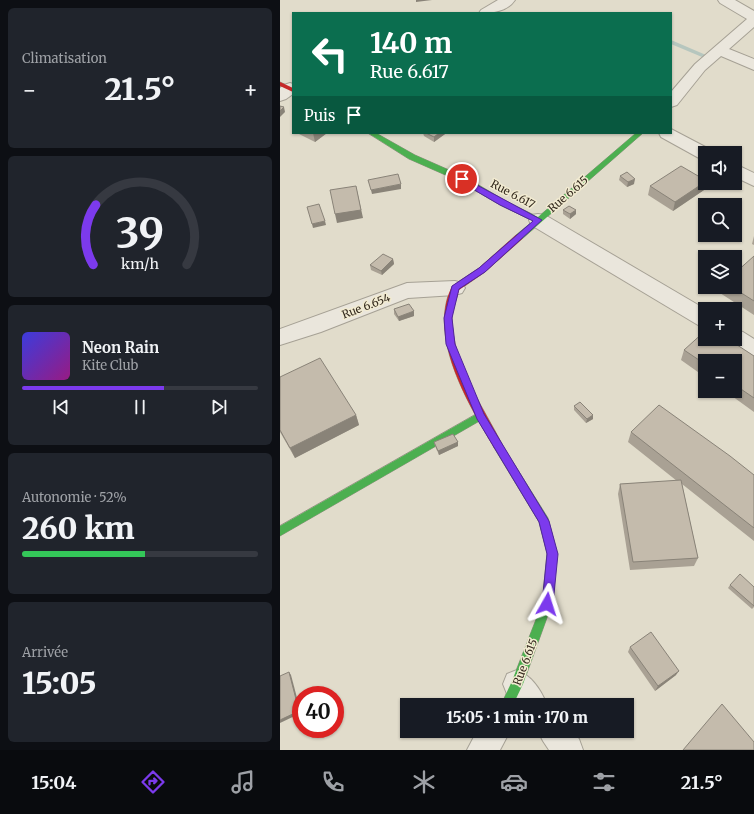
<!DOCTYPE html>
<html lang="fr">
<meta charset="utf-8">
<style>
body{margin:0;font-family:Merriweather,serif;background:#20242c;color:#f1f3f6;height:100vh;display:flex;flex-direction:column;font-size:15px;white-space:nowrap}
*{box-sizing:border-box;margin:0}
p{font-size:13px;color:#9ea1a6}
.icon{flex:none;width:22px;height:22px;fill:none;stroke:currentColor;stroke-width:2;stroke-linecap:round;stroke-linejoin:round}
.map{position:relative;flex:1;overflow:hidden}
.details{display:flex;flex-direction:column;gap:8px;padding:8px;background:#0d0f14;width:280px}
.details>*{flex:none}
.hud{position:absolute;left:12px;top:12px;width:380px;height:122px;border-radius:0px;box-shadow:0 1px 3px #0004;background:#0b6e4f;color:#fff;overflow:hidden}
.tools{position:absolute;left:418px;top:146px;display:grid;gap:8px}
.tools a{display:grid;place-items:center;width:44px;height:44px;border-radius:0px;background:#171b24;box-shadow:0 1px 3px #0004;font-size:20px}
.speed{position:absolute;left:12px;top:686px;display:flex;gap:8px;font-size:20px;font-weight:700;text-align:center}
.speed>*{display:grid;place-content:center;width:52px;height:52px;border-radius:50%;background:#171b24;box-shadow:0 1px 3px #0004;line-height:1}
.speed .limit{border:6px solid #d22;background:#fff;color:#111}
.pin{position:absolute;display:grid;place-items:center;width:34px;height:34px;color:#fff;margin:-17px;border:2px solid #fff;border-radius:50%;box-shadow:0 1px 4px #0007}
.me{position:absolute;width:44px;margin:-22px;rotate:6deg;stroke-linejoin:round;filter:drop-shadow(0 0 3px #0008)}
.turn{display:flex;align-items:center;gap:14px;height:84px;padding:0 12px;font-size:18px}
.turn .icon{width:52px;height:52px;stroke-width:2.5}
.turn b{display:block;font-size:28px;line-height:34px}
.then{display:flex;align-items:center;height:38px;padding:0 12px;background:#0003;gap:8px;font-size:15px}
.big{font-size:30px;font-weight:800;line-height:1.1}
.details .tile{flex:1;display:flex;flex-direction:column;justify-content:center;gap:6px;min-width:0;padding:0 14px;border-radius:6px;background:#20242c}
.details .dial{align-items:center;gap:0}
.dial svg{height:104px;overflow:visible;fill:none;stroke:#363941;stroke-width:7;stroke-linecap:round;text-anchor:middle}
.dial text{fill:#f1f3f6;stroke:none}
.song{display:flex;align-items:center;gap:12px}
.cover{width:48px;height:48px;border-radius:6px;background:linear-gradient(135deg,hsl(240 70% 55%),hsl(310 70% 35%))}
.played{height:4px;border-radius:2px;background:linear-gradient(90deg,#7c3aed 60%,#363941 60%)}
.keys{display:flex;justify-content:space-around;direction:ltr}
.heat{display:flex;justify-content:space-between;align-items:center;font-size:22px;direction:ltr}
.charge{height:6px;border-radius:3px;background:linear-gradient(90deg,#34c759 52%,#363941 0)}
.trip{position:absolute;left:120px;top:698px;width:234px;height:40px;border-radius:0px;background:#171b24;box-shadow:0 1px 3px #0004;font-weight:800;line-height:40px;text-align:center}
.dock{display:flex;height:64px;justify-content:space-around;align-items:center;background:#090b0e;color:#9ea1a6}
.dock .icon{width:28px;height:28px}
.dock .active{color:#7c3aed}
.dock b{font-size:18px;color:#f1f3f6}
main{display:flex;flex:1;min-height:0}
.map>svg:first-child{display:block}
</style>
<main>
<section class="details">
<div class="tile"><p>Climatisation</p>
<div class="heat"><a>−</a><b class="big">21.5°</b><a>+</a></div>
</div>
<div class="tile dial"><svg viewBox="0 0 100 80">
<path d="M14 69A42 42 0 1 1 86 69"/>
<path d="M14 69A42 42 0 0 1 16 23" stroke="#7c3aed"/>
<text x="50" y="56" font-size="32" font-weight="700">39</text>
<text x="50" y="72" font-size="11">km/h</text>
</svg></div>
<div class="tile">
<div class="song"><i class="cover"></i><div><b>Neon Rain</b><p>Kite Club</p></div></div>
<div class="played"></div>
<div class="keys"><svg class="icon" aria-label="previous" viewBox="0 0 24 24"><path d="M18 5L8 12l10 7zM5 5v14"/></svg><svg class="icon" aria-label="pause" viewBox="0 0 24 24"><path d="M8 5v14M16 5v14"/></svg><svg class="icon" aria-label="next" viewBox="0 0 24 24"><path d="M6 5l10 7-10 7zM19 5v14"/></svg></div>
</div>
<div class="tile"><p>Autonomie · 52%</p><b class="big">260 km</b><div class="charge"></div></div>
<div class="tile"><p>Arrivée</p><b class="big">15:05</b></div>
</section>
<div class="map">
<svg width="474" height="750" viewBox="0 0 474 750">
<rect width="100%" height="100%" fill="#e1dccb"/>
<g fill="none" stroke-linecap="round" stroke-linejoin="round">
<polygon fill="#b6c6be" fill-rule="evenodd" points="391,40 426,55 427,56 422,57 391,44"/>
<defs>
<g id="street">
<path d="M218,0H235C227,12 212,13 199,13L201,10Z"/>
<polygon points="438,0 455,0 474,11 474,27 449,49 474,59 474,70 441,56 425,70 397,105 391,107 391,92 415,64 467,19 440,3"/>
<polygon points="10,83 13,84 13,94 6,99 0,101 0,88 4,85"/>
<polygon points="391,129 431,150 433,153 425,153 425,160 419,158 381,137 379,133 391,133"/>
<polygon points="455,164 474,173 474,186 455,177"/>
<polygon points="258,214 265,215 425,309 425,327 418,325 251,225 249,220 251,215"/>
<polygon points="175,281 182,283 185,288 182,293 175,295 128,298 41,332 0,345 0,329 127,283"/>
<path d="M455,330L463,332L474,339V358C464,355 450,349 445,339H455Z"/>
<path d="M237,670C252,676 261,690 267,705H235L227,694L223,684L227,674Z"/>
<polygon points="197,731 230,731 220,750 187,750"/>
<polygon points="258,731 292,731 299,739 303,750 269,750 263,741"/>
</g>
<g id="fast">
<polygon points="88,133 96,133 135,155 185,177 226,201 258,217 356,133 363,133 242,239 236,239 235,237 236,235 253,221 220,205 179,181 129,159"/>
<polygon points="200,412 203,413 205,416 203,419 0,536 0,526"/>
<polygon points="218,442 221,443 268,518 277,553 272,604 243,684 233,705 221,705 232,681 262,604 267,553 259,522 213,446 215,443"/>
</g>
<g id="jam">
<polygon points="0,82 13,88 13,92 0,86"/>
<path d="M239,234L242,235L243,237L242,239L205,272L179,290C177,299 172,309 172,319C173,366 203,406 223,446L221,449L218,450L215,449C189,405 147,337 172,286L199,268L236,235Z"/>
</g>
</defs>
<use href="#street" stroke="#a6a195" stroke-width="2"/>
<use href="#fast" stroke="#969085" stroke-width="1"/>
<use href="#jam" stroke="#969085" stroke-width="1"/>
<use href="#street" fill="#eae6dc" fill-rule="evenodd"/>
<use href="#fast" fill="#4caf50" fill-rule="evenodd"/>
<use href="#jam" fill="#c62828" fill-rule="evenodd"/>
</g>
<g fill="#a9a194">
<polygon points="17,133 47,133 35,142"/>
<polygon points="143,133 165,133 165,134 154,142 144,136"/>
<polygon points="340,176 354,184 347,187 339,180"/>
<polygon points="425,183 424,190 393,211 368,195 370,186"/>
<polygon points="283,210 296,210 296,214 290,219 283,214"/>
<polygon points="474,236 474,245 472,244"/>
<polygon points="474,256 474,315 440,293 442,287 455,287"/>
<polygon points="113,259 114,264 102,275 91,270 90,265"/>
<polygon points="114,309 134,316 119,321 114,314"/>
<polygon points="404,350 474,356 474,412 445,391 455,391 455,361 425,361 425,377 401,360"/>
<polygon points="0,377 76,415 79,425 15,458 0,432"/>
<polygon points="294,406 313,415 313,419 306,423 294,410"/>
<polygon points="351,432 474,475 474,541 402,484 418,558 414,566 350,570 338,494 340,484 397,481 348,442"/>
<polygon points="154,442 178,442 178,446 159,455 155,446"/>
<polygon points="450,585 474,587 474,607 472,609 448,588"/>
<polygon points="350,647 396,675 375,691 348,652"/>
</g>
<g fill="#898378">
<polygon points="136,0 152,0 136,2"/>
<polygon points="4,107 5,112 0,117 0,111"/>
<polygon points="33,133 47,133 35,142"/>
<polygon points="159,133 165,133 165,134 154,142 154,137"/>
<polygon points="355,179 354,184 347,187 348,182"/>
<polygon points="425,182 425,183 424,190 393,211 395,202"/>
<polygon points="121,184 121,189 92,194 91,190"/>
<polygon points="76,186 83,218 57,223 55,214"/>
<polygon points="296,210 296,214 290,219 290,214"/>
<polygon points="45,221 46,225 33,228 32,224"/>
<polygon points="113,259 114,264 102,275 101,271"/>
<polygon points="134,311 134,316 119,321 118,317"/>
<polygon points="76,415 79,425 15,458 10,448"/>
<polygon points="313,415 313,419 306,423 307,419"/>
<polygon points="178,442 178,446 159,455 158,451"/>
<polygon points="399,671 396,675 375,691 378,686"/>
<polygon points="9,672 11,675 21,713 0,723 0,720"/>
</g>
<g fill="#c4bbac" stroke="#898378">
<polygon points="0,106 4,107 0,111"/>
<polygon points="146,133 159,133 154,137"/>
<polygon points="401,166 425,180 425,182 395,202 370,186"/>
<polygon points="347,172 355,179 348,182 340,176"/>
<polygon points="118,174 121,184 91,190 88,180"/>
<polygon points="76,186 81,210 55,214 50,190"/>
<polygon points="39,204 45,221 32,224 27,207"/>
<polygon points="289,206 296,210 290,214 283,210"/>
<polygon points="103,254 113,259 101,271 90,265"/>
<polygon points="474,256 474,301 452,287 455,287 455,273"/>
<polygon points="129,304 134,311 118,317 114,309"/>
<polygon points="425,331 425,339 448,339 474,356 474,398 455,385 455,361 425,361 425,364 404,350"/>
<polygon points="40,358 76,415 10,448 0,430 0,377"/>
<polygon points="300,402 313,415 307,419 294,406"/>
<polygon points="379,405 450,456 474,475 474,528 351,432"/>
<polygon points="173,434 178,442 158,451 154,442"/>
<polygon points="401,480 418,558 353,562 340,484"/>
<polygon points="460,574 474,587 474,606 450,585"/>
<polygon points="371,632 399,671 378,686 350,647"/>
<polygon points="9,672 19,711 0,720 0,676"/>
<polygon points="442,704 474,742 474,750 403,750"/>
</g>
<polygon fill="#7c3aed" stroke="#51269a" points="182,177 262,220 205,272 179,289 172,318 175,344 204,414 269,521 278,554 273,604 271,608 267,610 263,608 262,604 267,554 259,522 197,419 166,344 164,318 172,286 199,268 253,221 220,205 179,181 179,178"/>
<g text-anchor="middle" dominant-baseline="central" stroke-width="3" stroke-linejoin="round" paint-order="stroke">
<g font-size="11" fill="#342a1e" stroke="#f2ebd1">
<text transform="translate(233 194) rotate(28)">Rue 6.617</text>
<text transform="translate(288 194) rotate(-41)">Rue 6.615</text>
<text transform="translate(86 306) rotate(-21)">Rue 6.654</text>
<text transform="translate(245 662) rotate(-69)">Rue 6.615</text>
</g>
</g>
</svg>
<div class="tools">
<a><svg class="icon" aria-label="sound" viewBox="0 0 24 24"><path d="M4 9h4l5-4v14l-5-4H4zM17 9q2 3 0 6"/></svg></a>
<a><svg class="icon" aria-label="search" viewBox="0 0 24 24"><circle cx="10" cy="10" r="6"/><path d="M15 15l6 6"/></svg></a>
<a><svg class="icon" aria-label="layers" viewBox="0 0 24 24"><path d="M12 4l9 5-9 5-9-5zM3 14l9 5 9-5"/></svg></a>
<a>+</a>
<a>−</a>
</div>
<div class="speed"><div class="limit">40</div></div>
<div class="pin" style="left:182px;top:179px;background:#d93025"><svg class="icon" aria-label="arrive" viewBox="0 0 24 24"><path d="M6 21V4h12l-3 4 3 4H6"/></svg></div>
<svg class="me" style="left:267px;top:604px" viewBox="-20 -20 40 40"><path d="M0-17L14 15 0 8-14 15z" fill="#7c3aed" stroke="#fff" stroke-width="4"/></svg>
<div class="trip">15:05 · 1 min · 170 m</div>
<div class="hud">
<div class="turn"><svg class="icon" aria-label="left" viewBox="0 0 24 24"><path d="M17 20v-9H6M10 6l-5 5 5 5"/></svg><div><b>140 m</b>Rue 6.617</div></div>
<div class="then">Puis<svg class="icon" aria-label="arrive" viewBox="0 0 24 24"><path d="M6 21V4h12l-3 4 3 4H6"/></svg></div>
</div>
</div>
</main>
<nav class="dock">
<b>15:04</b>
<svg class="icon active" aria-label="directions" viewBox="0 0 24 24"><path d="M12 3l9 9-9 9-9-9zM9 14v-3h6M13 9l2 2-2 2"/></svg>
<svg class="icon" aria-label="music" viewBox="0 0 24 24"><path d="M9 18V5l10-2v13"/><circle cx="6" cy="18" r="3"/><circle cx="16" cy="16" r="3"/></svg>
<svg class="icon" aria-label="phone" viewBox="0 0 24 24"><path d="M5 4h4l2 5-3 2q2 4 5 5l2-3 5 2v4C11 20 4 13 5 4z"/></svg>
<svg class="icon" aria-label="climate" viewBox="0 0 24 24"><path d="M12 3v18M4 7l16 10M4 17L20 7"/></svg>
<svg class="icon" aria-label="car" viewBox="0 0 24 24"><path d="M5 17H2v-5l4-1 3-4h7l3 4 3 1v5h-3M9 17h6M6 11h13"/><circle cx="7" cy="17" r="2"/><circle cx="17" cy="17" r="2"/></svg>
<svg class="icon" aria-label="filters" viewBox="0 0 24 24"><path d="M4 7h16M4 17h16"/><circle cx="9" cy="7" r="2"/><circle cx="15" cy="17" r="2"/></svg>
<b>21.5°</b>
</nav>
